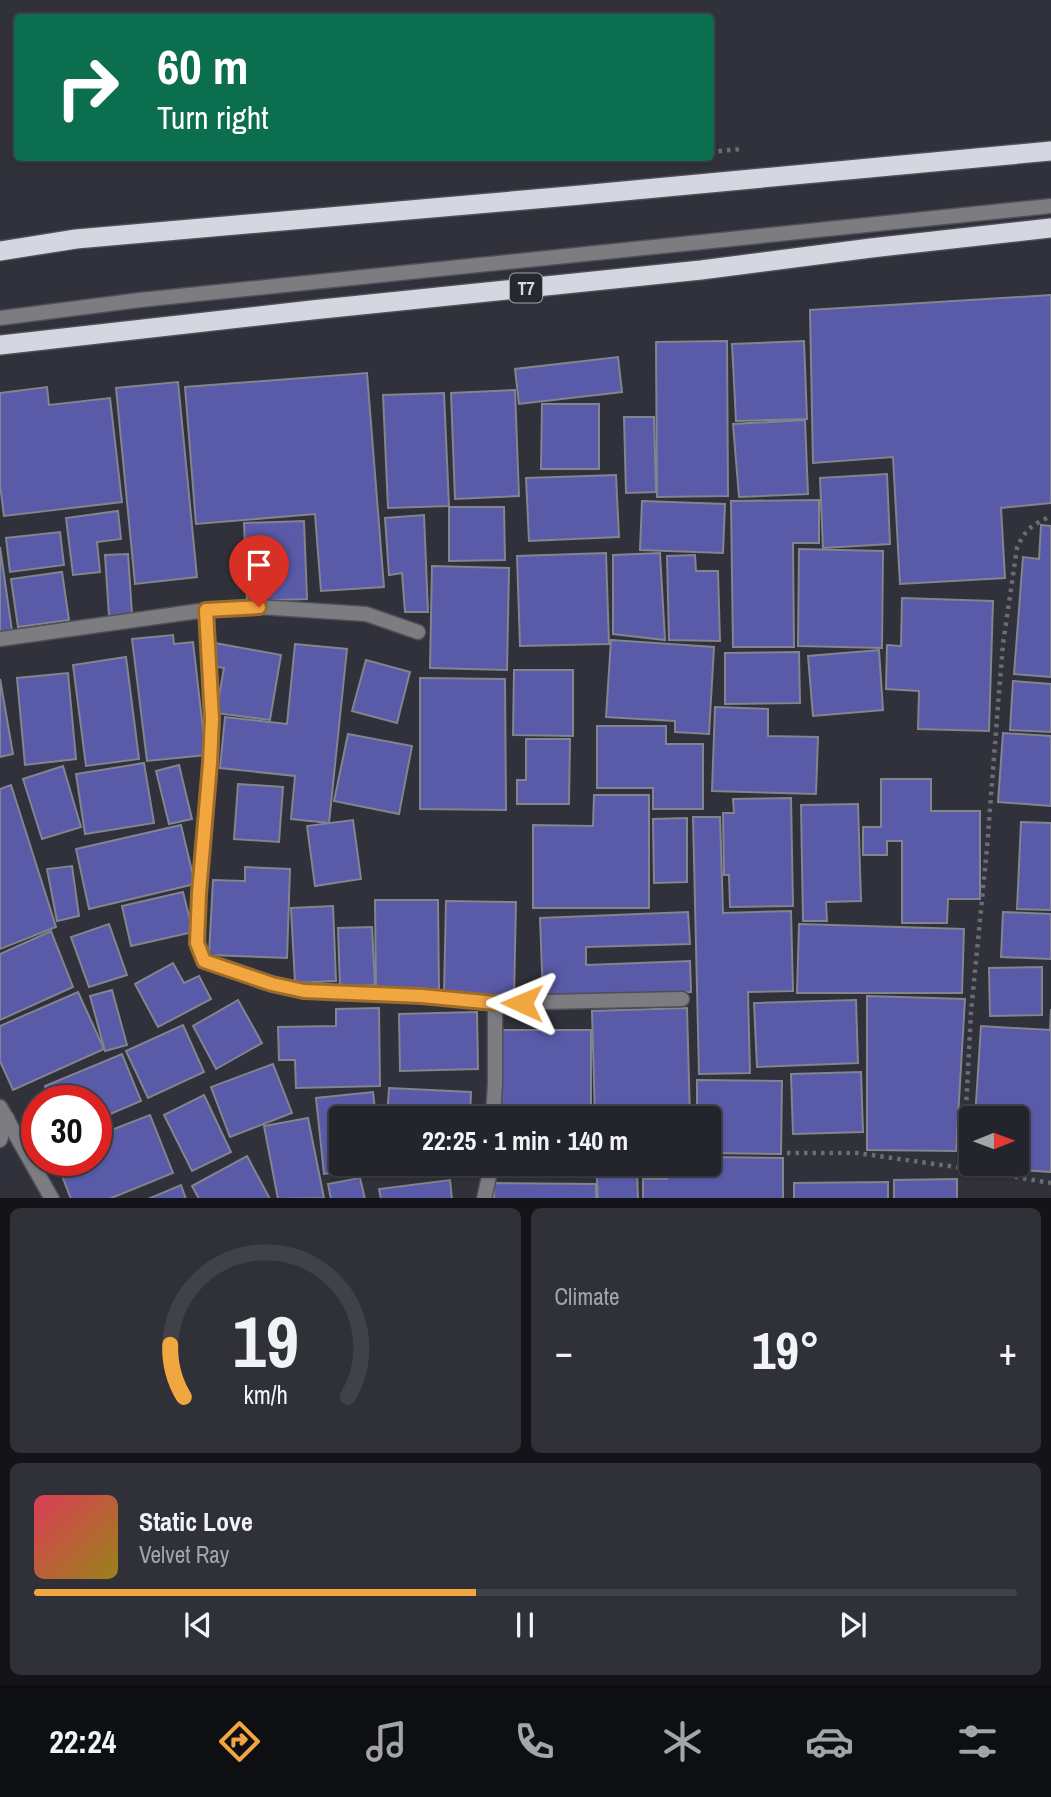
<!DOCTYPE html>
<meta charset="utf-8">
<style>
body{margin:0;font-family:"Archivo Narrow",sans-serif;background:#303138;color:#f1f3f6;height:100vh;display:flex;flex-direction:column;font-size:26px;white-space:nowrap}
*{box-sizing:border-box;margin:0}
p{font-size:23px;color:#a3a5a9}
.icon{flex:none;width:38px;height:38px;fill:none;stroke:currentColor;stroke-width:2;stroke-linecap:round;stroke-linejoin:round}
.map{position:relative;height:1198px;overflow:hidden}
.details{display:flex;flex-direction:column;gap:10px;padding:10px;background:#141418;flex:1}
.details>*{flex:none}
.guide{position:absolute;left:14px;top:14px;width:700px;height:147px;border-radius:7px;box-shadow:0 2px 5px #0004,0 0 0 2px #414248;background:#0b6e4f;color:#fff;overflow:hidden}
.needle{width:46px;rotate:89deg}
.buttons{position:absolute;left:959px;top:1106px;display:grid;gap:14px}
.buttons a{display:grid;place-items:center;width:70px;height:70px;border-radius:7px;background:#24252c;box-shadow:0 2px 5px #0004,0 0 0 2px #414248;font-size:35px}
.speed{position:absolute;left:21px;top:1085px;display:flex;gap:14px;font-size:35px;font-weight:700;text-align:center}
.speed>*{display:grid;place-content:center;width:91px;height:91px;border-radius:50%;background:#24252c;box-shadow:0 2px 5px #0004,0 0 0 2px #414248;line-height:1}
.speed .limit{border:10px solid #d22;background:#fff;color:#111}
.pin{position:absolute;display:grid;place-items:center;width:60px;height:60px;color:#fff;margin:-72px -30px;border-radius:50% 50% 50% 0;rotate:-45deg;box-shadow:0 0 7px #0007}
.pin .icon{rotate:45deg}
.me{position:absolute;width:77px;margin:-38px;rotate:271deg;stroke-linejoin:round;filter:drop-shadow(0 0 5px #0008)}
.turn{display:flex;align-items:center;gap:24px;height:147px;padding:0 28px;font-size:32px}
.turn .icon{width:91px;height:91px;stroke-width:2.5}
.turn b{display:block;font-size:49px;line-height:60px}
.big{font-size:52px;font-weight:700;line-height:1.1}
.details .card{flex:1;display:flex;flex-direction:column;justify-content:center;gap:10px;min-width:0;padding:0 24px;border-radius:10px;background:#303138}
.details .dial{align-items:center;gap:0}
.dial svg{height:182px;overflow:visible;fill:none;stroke:#414248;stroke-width:7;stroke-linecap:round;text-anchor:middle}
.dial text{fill:#f1f3f6;stroke:none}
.song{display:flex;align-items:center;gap:21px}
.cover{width:84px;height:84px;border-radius:10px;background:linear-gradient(135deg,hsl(350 70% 55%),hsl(50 70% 35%))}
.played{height:7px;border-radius:4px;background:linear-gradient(90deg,#f1a640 45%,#414248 45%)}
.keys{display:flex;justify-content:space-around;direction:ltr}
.heat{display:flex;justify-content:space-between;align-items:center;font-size:38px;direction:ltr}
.details .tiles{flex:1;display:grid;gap:10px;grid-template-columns:1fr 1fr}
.card:last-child{grid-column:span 2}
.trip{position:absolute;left:329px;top:1106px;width:392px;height:70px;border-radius:7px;background:#24252c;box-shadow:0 2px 5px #0004,0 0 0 2px #414248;font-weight:700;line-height:70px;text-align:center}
.tabs{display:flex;height:112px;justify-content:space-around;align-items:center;background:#0e0f12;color:#a3a5a9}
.tabs .icon{width:49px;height:49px}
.tabs .on{color:#f1a640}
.tabs b{font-size:32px;color:#f1f3f6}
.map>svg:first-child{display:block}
</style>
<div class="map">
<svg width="1051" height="1199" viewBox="0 0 1051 1199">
<rect width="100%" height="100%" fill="#30313a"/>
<g fill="#595aa8" stroke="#82848e" stroke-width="2">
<polygon points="1051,295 1051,503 1001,508 1005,578 900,584 893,457 813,463 810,310"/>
<polygon points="727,341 728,496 657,497 656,342"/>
<polygon points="804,341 807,419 736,421 732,344"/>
<polygon points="618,357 622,392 519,404 515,369"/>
<polygon points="367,373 384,587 321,591 315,514 196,524 185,387"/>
<polygon points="178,382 197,577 135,584 116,388"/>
<polygon points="47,387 49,405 110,398 122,502 4,516 0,485 0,393"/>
<polygon points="515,390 519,496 455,499 451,393"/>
<polygon points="444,393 449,506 388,508 383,395"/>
<polygon points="542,404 599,404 599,469 541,469"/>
<polygon points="624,417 654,417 656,492 626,493"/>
<polygon points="805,420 808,494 739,497 733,424"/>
<polygon points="887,474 890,544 823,548 820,478"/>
<polygon points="616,475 619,537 529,541 526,478"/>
<polygon points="819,500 819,543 793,543 794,647 733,647 731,501"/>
<polygon points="642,501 725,504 723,553 640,550"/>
<polygon points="449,507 504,507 505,560 449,561"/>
<polygon points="118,511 121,539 97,542 100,572 73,575 66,518"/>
<polygon points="424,515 428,612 405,612 402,573 389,575 385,518"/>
<polygon points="304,521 307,599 247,601 244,523"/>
<polygon points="1041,525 1051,526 1051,677 1014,674 1023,557 1039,559"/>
<polygon points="60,532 64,565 10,572 6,538"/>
<polygon points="0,547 12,631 0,633"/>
<polygon points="799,549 883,551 882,648 798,646"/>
<polygon points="606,553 609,644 520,646 517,556"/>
<polygon points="660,553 665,640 613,634 613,555"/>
<polygon points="128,554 132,614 109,616 105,555"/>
<polygon points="695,555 696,571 718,571 720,641 669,640 667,556"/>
<polygon points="432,566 509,568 507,670 430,668"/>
<polygon points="62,572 69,620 18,627 11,579"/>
<polygon points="902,598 993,601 989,731 918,729 919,691 886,689 887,645 901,646"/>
<polygon points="173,635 174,644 193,642 206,755 147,761 132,639"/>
<polygon points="611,640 714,647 709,734 675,732 675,721 606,717"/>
<polygon points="215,643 281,655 270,720 216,713 224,668 211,666"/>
<polygon points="295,644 347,649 329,823 291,819 295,776 220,768 225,717 287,724"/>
<polygon points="879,650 883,710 813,716 808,656"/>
<polygon points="799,652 800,703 725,704 725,653"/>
<polygon points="126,657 139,759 86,766 73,665"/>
<polygon points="366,660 410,672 397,723 352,711"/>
<polygon points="514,670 573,670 573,736 513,735"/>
<polygon points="68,673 76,759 25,765 17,678"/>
<polygon points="420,678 505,679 506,810 420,809"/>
<polygon points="0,679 13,754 0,757"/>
<polygon points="1013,681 1051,684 1051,732 1010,730"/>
<polygon points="715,707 768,709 768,736 818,737 816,794 712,791"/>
<polygon points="597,726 666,726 666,744 703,744 703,809 653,809 653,788 597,788"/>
<polygon points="1003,733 1051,736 1051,806 998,802"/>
<polygon points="348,734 412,746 399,814 334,801"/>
<polygon points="526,739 570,739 569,804 517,804 517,780 526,780"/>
<polygon points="144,763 154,823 85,834 76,774"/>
<polygon points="179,765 192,819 169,824 156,771"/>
<polygon points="63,766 81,827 42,839 23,779"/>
<polygon points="881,779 931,779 931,811 980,811 980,899 948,899 947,923 902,923 902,841 887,841 887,855 863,855 863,827 881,827"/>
<polygon points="238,784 283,787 279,842 234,839"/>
<polygon points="11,785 56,927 0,949 0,789"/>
<polygon points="594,795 649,795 649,908 533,908 533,825 593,826"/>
<polygon points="791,798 793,906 730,907 729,875 724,875 723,813 734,813 733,799"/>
<polygon points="858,804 861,901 826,902 827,921 803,921 801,805"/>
<polygon points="693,817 720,817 723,913 791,911 793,991 748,992 750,1073 699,1074"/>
<polygon points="687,818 687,882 654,883 653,819"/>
<polygon points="353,820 361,879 315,886 307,826"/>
<polygon points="1021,822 1051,823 1051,910 1017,909"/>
<polygon points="181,825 195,884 89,909 76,849"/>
<polygon points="72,866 79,916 57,921 47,869"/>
<polygon points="245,867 290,869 287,958 209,955 213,880 245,881"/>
<polygon points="183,892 193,932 131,946 122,906"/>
<polygon points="375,900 438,900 439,991 376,991"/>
<polygon points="446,901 516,902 514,997 444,995"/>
<polygon points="333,906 336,981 295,983 291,908"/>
<polygon points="688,912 690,944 586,947 586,965 690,961 691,992 543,997 540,918"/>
<polygon points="1003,912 1051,914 1051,959 1001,957"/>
<polygon points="109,924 127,975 89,987 71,937"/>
<polygon points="799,924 964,929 962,993 797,993"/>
<polygon points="372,927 375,985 340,987 338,928"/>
<polygon points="51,931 73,987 0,1020 0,954"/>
<polygon points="173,963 184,983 199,976 211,999 158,1027 135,984"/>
<polygon points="1042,967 1042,1015 990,1016 989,968"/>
<polygon points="112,990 127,1045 105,1051 90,996"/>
<polygon points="78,992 104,1049 13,1090 0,1061 0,1026"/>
<polygon points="867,996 965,999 956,1151 867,1150"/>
<polygon points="238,1000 262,1043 216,1069 193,1026"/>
<polygon points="856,1000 858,1063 757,1067 754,1003"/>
<polygon points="379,1008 380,1086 296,1088 295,1060 279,1060 278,1027 336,1026 336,1009"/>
<polygon points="687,1008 690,1118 595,1118 592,1011"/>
<polygon points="1051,1009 1051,1172 972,1167 972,1164 1017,1164 1017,1118 975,1118 981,1026 1050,1030"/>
<polygon points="477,1012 478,1069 400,1071 399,1014"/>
<polygon points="183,1025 204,1072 148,1098 126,1051"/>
<rect x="498" y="1030" width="93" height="88"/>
<polygon points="122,1054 141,1101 96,1120 96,1101 51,1101 45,1086"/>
<polygon points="273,1064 292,1113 230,1137 211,1087"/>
<polygon points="861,1072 863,1132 793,1134 791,1074"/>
<polygon points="697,1080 782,1081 781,1154 709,1153 709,1118 697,1118"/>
<polygon points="389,1088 471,1092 470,1118 387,1118"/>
<polygon points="373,1092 376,1118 341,1118 341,1164 380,1164 381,1167 324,1174 316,1098"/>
<polygon points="204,1095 231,1152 192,1171 164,1115"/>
<polygon points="150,1115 173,1173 109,1199 71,1199 56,1160 96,1160 96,1136"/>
<polygon points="308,1118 324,1198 278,1199 264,1126"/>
<polygon points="247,1156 270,1199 199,1199 192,1186"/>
<polygon points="709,1157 783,1158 783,1199 643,1199 643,1179 667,1179 667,1164 709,1164"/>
<polygon points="385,1164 468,1164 467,1175 385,1171"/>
<rect x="498" y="1164" width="93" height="12"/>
<polygon points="596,1164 653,1164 653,1169 637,1169 638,1199 598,1199"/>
<polygon points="360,1178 365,1199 331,1199 328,1184"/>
<polygon points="957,1179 957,1199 894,1199 894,1180"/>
<polygon points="450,1180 452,1199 381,1199 379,1189"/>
<polygon points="888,1182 888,1199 794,1199 794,1183"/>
<polygon points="494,1183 596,1184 596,1199 494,1199"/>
<polygon points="181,1185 186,1199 148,1199"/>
</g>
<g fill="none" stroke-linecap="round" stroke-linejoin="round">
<defs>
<polyline id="service" points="0,318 140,300 1051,206"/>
<g id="minor">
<polyline points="206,610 212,719 210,763 199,893 197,943 204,960 272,984 304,991 422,996 495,1003 682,999"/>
<polyline points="0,639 206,610 259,607 366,614 418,632"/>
<polyline points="0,1107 52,1199"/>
<polyline points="493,1118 495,1084 495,1003"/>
<polyline points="0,1140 7,1118"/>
<polyline points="484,1199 490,1172 491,1164"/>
</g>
<g id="trunk">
<polyline points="0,251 76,239 581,195 1051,151"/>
<polyline points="0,345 312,310 701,270 871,248 1051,228"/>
</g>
</defs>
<use href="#service" stroke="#4e4f58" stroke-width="17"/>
<use href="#minor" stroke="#4e4f58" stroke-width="17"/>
<use href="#trunk" stroke="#4e4f58" stroke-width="22"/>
<g stroke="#6b6c74" stroke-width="4.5" stroke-dasharray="3.5 5" stroke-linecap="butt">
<polyline points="710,152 741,149"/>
<polyline points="787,1153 857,1153 963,1168 1051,1183"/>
<path d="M963,1168L971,1012L987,848L998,705L1003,644L1017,548C1025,529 1032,525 1051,516"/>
</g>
<use href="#service" stroke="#7c7c81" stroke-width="14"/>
<use href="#minor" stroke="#7c7c81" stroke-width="14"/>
<use href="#trunk" stroke="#d4d6e0" stroke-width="19"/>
</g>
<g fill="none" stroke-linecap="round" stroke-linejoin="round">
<defs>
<polyline id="route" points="259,607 206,610 212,719 210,763 199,893 197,943 204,961 272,984 304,991 422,996 495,1003 522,1003"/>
</defs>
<use href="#route" stroke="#9d6c2a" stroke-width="18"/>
<use href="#route" stroke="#f1a640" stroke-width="12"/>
</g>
<g text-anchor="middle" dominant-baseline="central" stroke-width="7" stroke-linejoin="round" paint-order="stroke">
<rect fill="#26272f" stroke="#a3a4ab" stroke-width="2" x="510" y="273.5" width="32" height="29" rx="5"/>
<g font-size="18" font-weight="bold" fill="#d9dae0">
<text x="526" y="288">T7</text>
</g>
</g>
</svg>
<div class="buttons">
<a><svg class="needle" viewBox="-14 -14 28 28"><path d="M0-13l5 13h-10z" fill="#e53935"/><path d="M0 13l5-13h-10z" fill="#a3a5a9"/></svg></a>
</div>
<div class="speed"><div class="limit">30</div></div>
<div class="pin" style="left:259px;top:607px;background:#d93025"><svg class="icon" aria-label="arrive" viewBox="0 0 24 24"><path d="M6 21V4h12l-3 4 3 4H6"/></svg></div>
<svg class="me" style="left:522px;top:1003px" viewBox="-20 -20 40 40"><path d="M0-17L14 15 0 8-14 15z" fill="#f1a640" stroke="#fff" stroke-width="4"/></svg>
<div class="trip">22:25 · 1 min · 140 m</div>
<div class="guide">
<div class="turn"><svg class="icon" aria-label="right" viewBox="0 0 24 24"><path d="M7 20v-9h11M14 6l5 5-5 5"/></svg><div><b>60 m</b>Turn right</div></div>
</div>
</div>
<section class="details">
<div class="tiles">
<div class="card dial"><svg viewBox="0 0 100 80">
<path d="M14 69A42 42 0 1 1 86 69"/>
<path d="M14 69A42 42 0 0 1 8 46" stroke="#f1a640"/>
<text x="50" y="56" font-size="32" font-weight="700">19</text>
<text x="50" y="72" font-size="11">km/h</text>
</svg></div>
<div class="card"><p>Climate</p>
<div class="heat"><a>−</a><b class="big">19°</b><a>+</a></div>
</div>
<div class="card">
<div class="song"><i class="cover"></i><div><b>Static Love</b><p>Velvet Ray</p></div></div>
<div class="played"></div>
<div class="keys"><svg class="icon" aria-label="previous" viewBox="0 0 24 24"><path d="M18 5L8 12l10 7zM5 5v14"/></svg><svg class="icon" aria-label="pause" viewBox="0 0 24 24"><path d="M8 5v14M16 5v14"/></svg><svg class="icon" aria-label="next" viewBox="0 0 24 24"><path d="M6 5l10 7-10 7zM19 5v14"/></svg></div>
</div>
</div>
</section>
<nav class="tabs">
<b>22:24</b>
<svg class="icon on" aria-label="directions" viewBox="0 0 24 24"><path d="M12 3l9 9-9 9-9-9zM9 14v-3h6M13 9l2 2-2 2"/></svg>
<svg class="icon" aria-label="music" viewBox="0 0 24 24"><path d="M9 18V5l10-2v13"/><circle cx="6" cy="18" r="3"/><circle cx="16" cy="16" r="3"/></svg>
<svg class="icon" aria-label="phone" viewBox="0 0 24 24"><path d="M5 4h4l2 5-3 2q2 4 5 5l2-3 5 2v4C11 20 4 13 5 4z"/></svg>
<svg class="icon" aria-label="climate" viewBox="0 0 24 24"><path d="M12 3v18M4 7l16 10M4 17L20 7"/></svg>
<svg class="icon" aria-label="car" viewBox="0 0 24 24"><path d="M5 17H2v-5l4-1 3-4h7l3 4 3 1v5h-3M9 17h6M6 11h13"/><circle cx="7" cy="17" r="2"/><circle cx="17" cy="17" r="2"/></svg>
<svg class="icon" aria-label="filters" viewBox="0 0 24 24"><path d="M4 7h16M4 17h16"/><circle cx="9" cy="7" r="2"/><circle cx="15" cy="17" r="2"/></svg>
</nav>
